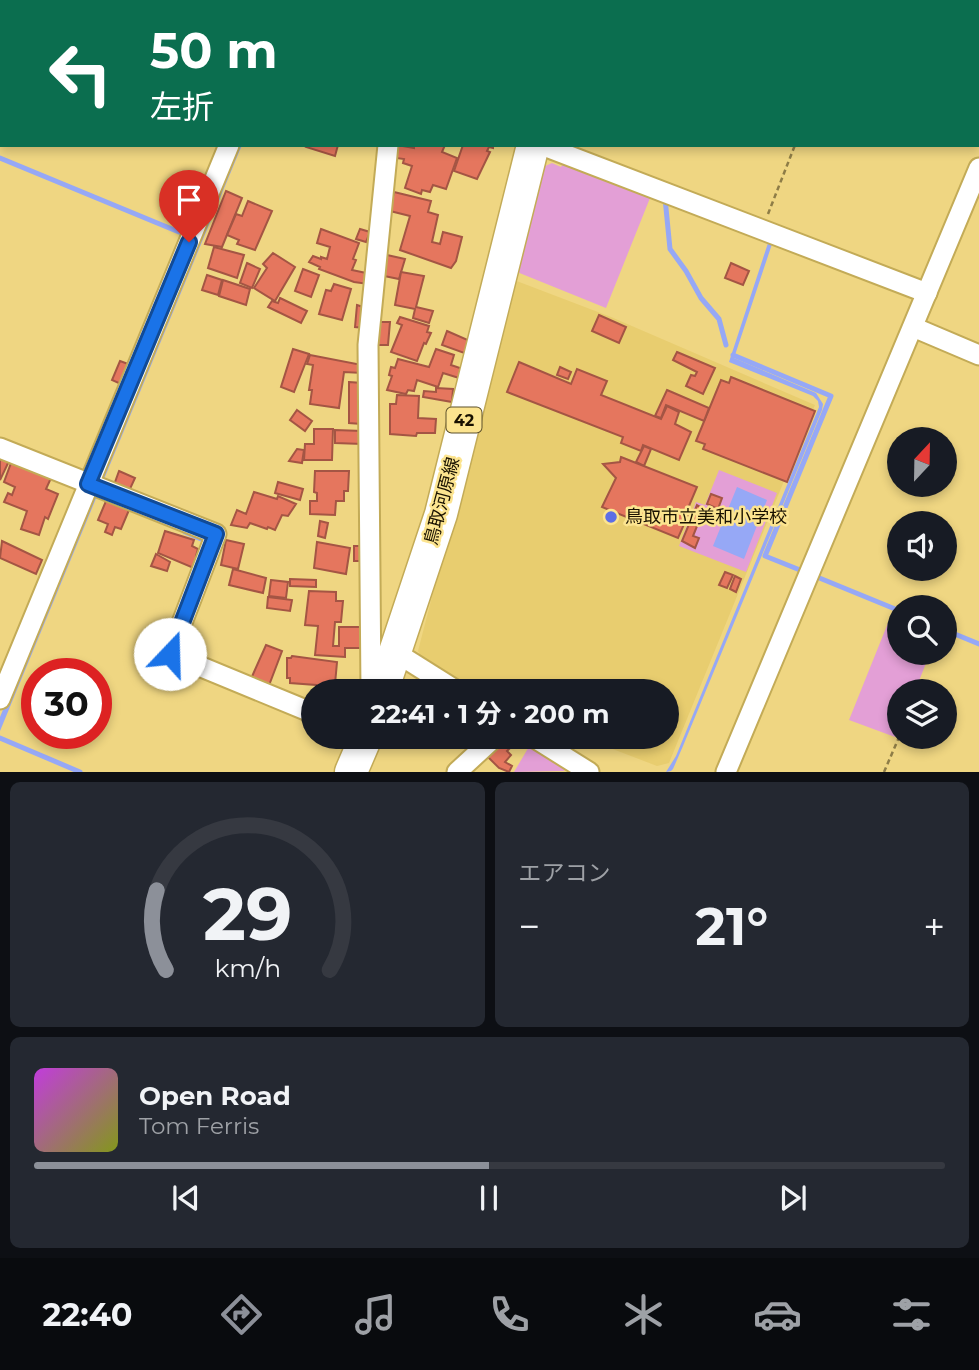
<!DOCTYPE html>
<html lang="ja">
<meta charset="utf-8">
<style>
body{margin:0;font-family:Montserrat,"Noto Sans JP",sans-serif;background:#242831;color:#f1f3f6;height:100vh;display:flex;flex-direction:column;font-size:26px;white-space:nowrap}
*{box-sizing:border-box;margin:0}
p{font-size:23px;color:#9ea1a6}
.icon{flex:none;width:38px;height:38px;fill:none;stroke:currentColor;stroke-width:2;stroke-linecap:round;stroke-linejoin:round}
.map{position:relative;height:772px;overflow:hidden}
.panel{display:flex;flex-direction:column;gap:10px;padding:10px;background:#0d0f14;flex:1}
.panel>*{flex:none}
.top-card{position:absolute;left:0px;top:0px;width:980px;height:147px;box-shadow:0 4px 10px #0003;background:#0b6e4f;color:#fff;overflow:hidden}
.needle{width:46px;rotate:22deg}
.buttons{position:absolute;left:887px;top:427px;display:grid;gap:14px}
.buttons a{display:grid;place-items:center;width:70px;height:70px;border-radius:50%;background:#171b24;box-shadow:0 4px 10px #0003;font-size:35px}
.speed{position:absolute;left:21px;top:658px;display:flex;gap:14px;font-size:35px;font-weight:700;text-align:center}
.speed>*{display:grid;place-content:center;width:91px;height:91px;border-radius:50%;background:#171b24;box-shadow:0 4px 10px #0003;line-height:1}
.speed .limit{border:10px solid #d22;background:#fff;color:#111}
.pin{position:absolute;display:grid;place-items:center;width:60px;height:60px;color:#fff;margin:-72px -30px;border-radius:50% 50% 50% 0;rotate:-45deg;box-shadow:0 0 7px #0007}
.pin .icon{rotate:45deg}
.me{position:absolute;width:77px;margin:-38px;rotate:21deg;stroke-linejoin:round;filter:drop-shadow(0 0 5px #0008)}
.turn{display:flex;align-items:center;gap:24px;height:147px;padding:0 35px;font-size:32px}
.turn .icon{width:91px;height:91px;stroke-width:2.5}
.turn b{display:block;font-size:49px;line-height:60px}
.big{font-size:52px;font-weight:700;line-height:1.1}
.panel .tile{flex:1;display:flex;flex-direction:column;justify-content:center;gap:10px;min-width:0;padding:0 24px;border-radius:10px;background:#242831}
.panel .dial{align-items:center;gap:0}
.dial svg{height:182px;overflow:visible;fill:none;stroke:#363941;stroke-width:7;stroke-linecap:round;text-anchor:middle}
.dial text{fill:#f1f3f6;stroke:none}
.song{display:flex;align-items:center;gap:21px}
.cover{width:84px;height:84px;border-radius:10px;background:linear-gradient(135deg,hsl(290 70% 55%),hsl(70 70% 35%))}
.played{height:7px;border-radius:4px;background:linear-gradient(90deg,#8c9099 50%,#363941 50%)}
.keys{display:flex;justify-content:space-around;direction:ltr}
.heat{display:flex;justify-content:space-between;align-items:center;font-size:38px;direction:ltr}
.panel .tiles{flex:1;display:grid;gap:10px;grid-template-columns:1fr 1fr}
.tile:last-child{grid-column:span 2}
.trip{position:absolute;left:301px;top:679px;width:378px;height:70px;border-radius:35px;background:#171b24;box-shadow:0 4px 10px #0003;font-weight:700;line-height:70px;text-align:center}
.menu{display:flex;height:112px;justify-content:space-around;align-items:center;background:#090b0e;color:#9ea1a6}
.menu .icon{width:49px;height:49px}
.menu .current{color:#8c9099}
.menu b{font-size:32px;color:#f1f3f6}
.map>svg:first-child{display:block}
</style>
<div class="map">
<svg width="979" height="772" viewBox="0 0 979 772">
<rect width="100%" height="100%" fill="#efd682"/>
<polygon fill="#e8cd6f" points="514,280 611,317 815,405 669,763 657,766 584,738 575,741 571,751 548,737 667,737 667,691 474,691 422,659 418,651"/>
<g fill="#e39fd6">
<polygon points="565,160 652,193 606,308 517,272 543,167 552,163 561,167"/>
<polygon points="719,470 777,493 746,572 679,546 696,502 705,505"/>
<polygon points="892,613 899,616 900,653 930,653 915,691 900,691 899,728 895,737 849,720"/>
<polygon points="530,745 566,766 564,771 514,772"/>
</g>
<g fill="#96a8f6">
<polygon points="237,145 242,145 0,731 0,717"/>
<polygon points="769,240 773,241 734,358 816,393 823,404 822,410 683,746 673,769 671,771 666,772 676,756 819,407 818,401 813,396 729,362"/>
<polygon points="737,487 767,500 744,559 713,546"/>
</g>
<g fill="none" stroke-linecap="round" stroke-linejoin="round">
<g stroke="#96a8f6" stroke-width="5">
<polyline points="817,0 821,2"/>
<polyline points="978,67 979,67"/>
<polyline points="0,158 179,232"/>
<polyline points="665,198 670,249 686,271 701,298 719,319 726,345"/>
<polyline points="733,355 831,396 765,556 805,572"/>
<polyline points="185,532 208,542"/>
<polyline points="817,577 900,611"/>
<polyline points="945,630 979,644"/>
<polyline points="0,738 80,772"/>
</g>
</g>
<g fill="#e5765e" stroke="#a45544" stroke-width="2">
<polygon points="307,145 338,145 335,156 306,147"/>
<polygon points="397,145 414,148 414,145 445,145 442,152 457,158 446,189 433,185 430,192 422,190 421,194 405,188 412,166 403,163 404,159 396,158"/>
<polygon points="463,145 493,145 493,148 489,147 487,151 490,152 477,179 454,171"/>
<polygon points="226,191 242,198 222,247 205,244"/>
<polygon points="394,192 431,201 428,212 438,215 432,242 440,244 443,232 462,237 456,261 451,268 400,250 410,216 390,211"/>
<polygon points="248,201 272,211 255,250 237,244 239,240 227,235 236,214 242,216"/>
<polygon points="321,229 359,243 353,259 356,260 352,270 371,274 368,284 354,282 319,269 320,267 309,262 313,256 321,259 321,257 327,259 330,247 317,243"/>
<polygon points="360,229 370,232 366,242 356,239"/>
<polygon points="214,247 244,255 237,278 208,268"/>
<polygon points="273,253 295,267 275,301 254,288 267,268 263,264"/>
<polygon points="387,255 405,259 399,279 384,276"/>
<polygon points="247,263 260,269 252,288 240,283"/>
<polygon points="731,263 749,271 743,285 725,278"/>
<polygon points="303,269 319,275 311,297 295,291"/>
<polygon points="401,272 424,276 416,307 433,311 429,323 413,318 415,309 395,305"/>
<polygon points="207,275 222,280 218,295 202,290"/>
<polygon points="223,280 250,289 246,305 219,296"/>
<polygon points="334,284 351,289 342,320 319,314 326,290 331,291"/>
<polygon points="280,298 307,311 301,323 268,307 272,301 278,303"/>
<polygon points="357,305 366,308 364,328 355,327"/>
<polygon points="599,315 626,327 619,343 592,331"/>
<polygon points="400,317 429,326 427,332 431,333 426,344 424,343 417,361 391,352 402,325 397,323"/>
<polygon points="379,322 390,322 388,345 377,345"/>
<polygon points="447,331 470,341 467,354 442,345"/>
<polygon points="293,349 309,354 294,392 281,387"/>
<polygon points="436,349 454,355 451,365 463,369 459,378 443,373 438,387 417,380 414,391 408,390 406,394 387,390 392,376 389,375 391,367 395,368 398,359 429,367"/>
<polygon points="677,352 715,368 703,394 686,386 691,375 695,376 697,372 673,360"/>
<polygon points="310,355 362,365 362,373 344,372 339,408 310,404 312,390 309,390 313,365 307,364"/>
<polygon points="120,361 131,365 123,385 112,380"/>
<polygon points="519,362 571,384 577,369 607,381 601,395 661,419 667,406 679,412 675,424 691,432 679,460 643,445 641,451 621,443 623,437 507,392"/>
<polygon points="560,367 571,372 568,379 557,375"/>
<polygon points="731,377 815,411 787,482 703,449 705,444 696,441 721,380 729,383"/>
<polygon points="349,382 362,383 361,424 349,423"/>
<polygon points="436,388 453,389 452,402 423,397 424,391 436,392"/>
<polygon points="667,390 709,408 704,421 666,405 661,418 655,416"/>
<polygon points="397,395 419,396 418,418 436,419 435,433 417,433 416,436 390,434 390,404 396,404"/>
<polygon points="297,410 312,421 305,431 290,420"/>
<polygon points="314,429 333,429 332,460 304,460 305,444 314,444"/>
<polygon points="335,430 362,431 362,444 335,443"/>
<polygon points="644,446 651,449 644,466 636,462"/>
<polygon points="297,449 304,450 302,463 289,461"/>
<polygon points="621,457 697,487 686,513 689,513 678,538 602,507 616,478 603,464 620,462"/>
<polygon points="0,458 9,461 0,480"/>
<polygon points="11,463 51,478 46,489 58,494 48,519 45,517 39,535 21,529 27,511 4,502 8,493 12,495 15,487 4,482"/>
<polygon points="119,471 135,478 129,491 114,485"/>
<polygon points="315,471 349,471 348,491 344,491 344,501 336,501 335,515 310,514 310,501 317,501 317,493 314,492"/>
<polygon points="278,482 303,489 300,500 275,493"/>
<polygon points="254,492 277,499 278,496 296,504 288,516 282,515 275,530 268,527 267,529 250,523 247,528 231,525 237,510 246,514"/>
<polygon points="711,494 722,498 718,509 707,504"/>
<polygon points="106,501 129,510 121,529 115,527 112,535 105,532 108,524 98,520"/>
<polygon points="697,505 704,509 693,536 699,538 695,548 682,541"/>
<polygon points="320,521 328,523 325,538 318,536"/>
<polygon points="165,531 194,540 192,546 198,549 196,556 201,558 196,569 158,553"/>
<polygon points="226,540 244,544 238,569 221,565"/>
<polygon points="2,541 42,560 36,574 0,558"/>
<polygon points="317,542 350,548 346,574 314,568"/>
<rect x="354" y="546" width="9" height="15"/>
<polygon points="156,554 170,562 167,571 151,566"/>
<polygon points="233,569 266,578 263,593 229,585"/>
<polygon points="725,572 733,575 727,588 719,585"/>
<polygon points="735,576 741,579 736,592 730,589"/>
<polygon points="290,579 316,580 316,587 290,586"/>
<polygon points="271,580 288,582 286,598 269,596"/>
<polygon points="309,591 336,592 336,601 343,601 341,622 335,622 333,646 339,646 339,627 363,627 363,648 345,648 345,657 315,655 318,626 305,625"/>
<polygon points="268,597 292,600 290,611 267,608"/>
<polygon points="266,645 282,651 268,688 250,681"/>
<polygon points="292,656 337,662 335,684 326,686 326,691 316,691 316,685 290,683 290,678 287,678 287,658 291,658"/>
<polygon points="505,737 509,737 515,743 507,751 511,755 505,762 512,766 509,772 499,768 486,755"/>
</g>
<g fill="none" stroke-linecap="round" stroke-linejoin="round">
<defs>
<g id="minor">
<polyline points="307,0 309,2"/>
<polyline points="289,2 290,0"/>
<polyline points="407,2 408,0"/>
<polyline points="541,145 927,293"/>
<polyline points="913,327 979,355"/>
<polyline points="0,448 216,534 170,654 313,713"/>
<polyline points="395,652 457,691"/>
<polyline points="371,691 368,345 388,145"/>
<polyline points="0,699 229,145"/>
<polyline points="533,737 589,772"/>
<polyline points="457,772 495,737"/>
<polyline points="726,772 979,168"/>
</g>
<g id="primary">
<polyline points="571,2 572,0"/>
<polyline points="382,691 441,514 533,145"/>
<polyline points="351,772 366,737"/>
</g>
</defs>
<use href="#minor" stroke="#c3ab57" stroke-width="23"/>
<use href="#primary" stroke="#c3ab57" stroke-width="35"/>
<g stroke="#8e7d47" stroke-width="2.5" stroke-dasharray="5 3.5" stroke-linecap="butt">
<polyline points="768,214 795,145"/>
<polyline points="918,691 920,686"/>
<polyline points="884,772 900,735"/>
</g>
<use href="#minor" stroke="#fff" stroke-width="19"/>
<use href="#primary" stroke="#fff" stroke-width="32"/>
</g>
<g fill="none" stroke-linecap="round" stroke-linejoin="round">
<defs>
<polyline id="route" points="170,654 216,534 88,484 189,242"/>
</defs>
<use href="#route" stroke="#114b97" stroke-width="18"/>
<use href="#route" stroke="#1a73e8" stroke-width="12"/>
</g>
<circle fill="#5d6ee5" stroke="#fce48f" stroke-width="2.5" cx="611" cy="517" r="7"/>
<g text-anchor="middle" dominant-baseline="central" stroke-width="5" stroke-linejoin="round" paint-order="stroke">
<rect fill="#fce48f" stroke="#5d502b" stroke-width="2" x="446.5" y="407.5" width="35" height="25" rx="5"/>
<g font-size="16" font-weight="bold" fill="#191100">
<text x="464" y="420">42</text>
</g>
<g font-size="18" fill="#191100" stroke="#fce48f">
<text transform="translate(442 501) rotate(-75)">鳥取河原線</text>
</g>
<g font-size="18" fill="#191100" stroke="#fce48f" text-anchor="start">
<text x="625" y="517">鳥取市立美和小学校</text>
</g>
</g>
</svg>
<div class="buttons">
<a><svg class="needle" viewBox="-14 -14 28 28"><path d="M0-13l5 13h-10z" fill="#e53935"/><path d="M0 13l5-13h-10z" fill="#9ea1a6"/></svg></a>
<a><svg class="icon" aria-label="sound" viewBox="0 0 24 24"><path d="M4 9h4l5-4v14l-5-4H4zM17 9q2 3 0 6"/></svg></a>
<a><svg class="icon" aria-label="search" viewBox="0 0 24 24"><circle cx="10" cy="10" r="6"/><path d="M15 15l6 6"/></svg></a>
<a><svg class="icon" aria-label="layers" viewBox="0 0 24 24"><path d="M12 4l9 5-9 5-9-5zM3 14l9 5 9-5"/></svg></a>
</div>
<div class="speed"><div class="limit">30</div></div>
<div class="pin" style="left:189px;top:242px;background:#d93025"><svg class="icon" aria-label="arrive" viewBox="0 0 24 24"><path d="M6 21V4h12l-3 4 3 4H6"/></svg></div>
<svg class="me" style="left:170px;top:654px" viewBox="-20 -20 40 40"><circle r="19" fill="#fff"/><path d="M0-13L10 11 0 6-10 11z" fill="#1a73e8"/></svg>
<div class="trip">22:41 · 1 分 · 200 m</div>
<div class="top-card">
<div class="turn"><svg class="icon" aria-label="left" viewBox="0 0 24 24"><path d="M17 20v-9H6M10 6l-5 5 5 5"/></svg><div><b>50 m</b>左折</div></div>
</div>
</div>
<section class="panel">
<div class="tiles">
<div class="tile dial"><svg viewBox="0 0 100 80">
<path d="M14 69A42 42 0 1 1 86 69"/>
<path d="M14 69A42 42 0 0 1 10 34" stroke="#8c9099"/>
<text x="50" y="56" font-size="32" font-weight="700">29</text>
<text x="50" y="72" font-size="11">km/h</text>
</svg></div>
<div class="tile"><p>エアコン</p>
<div class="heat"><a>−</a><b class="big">21°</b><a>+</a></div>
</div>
<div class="tile">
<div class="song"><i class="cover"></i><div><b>Open Road</b><p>Tom Ferris</p></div></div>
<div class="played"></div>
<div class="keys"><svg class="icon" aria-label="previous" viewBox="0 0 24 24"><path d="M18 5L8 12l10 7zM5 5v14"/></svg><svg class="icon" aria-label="pause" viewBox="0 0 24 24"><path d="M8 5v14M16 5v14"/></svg><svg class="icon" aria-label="next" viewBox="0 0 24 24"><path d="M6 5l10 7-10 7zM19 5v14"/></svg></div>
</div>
</div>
</section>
<nav class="menu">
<b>22:40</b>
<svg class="icon current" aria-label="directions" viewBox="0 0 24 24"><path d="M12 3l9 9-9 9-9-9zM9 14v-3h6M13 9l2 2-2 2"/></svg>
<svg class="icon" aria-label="music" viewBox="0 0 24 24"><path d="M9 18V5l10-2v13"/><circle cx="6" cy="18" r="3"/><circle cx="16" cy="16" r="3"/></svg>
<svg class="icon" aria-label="phone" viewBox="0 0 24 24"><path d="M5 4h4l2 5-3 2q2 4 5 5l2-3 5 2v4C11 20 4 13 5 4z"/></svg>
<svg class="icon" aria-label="climate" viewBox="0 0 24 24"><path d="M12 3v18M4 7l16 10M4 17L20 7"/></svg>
<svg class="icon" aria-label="car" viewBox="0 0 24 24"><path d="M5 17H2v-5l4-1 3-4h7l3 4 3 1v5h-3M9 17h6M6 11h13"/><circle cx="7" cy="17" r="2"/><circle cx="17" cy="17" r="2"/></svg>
<svg class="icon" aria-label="filters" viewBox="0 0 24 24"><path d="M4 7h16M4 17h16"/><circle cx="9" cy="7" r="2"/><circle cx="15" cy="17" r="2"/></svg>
</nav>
